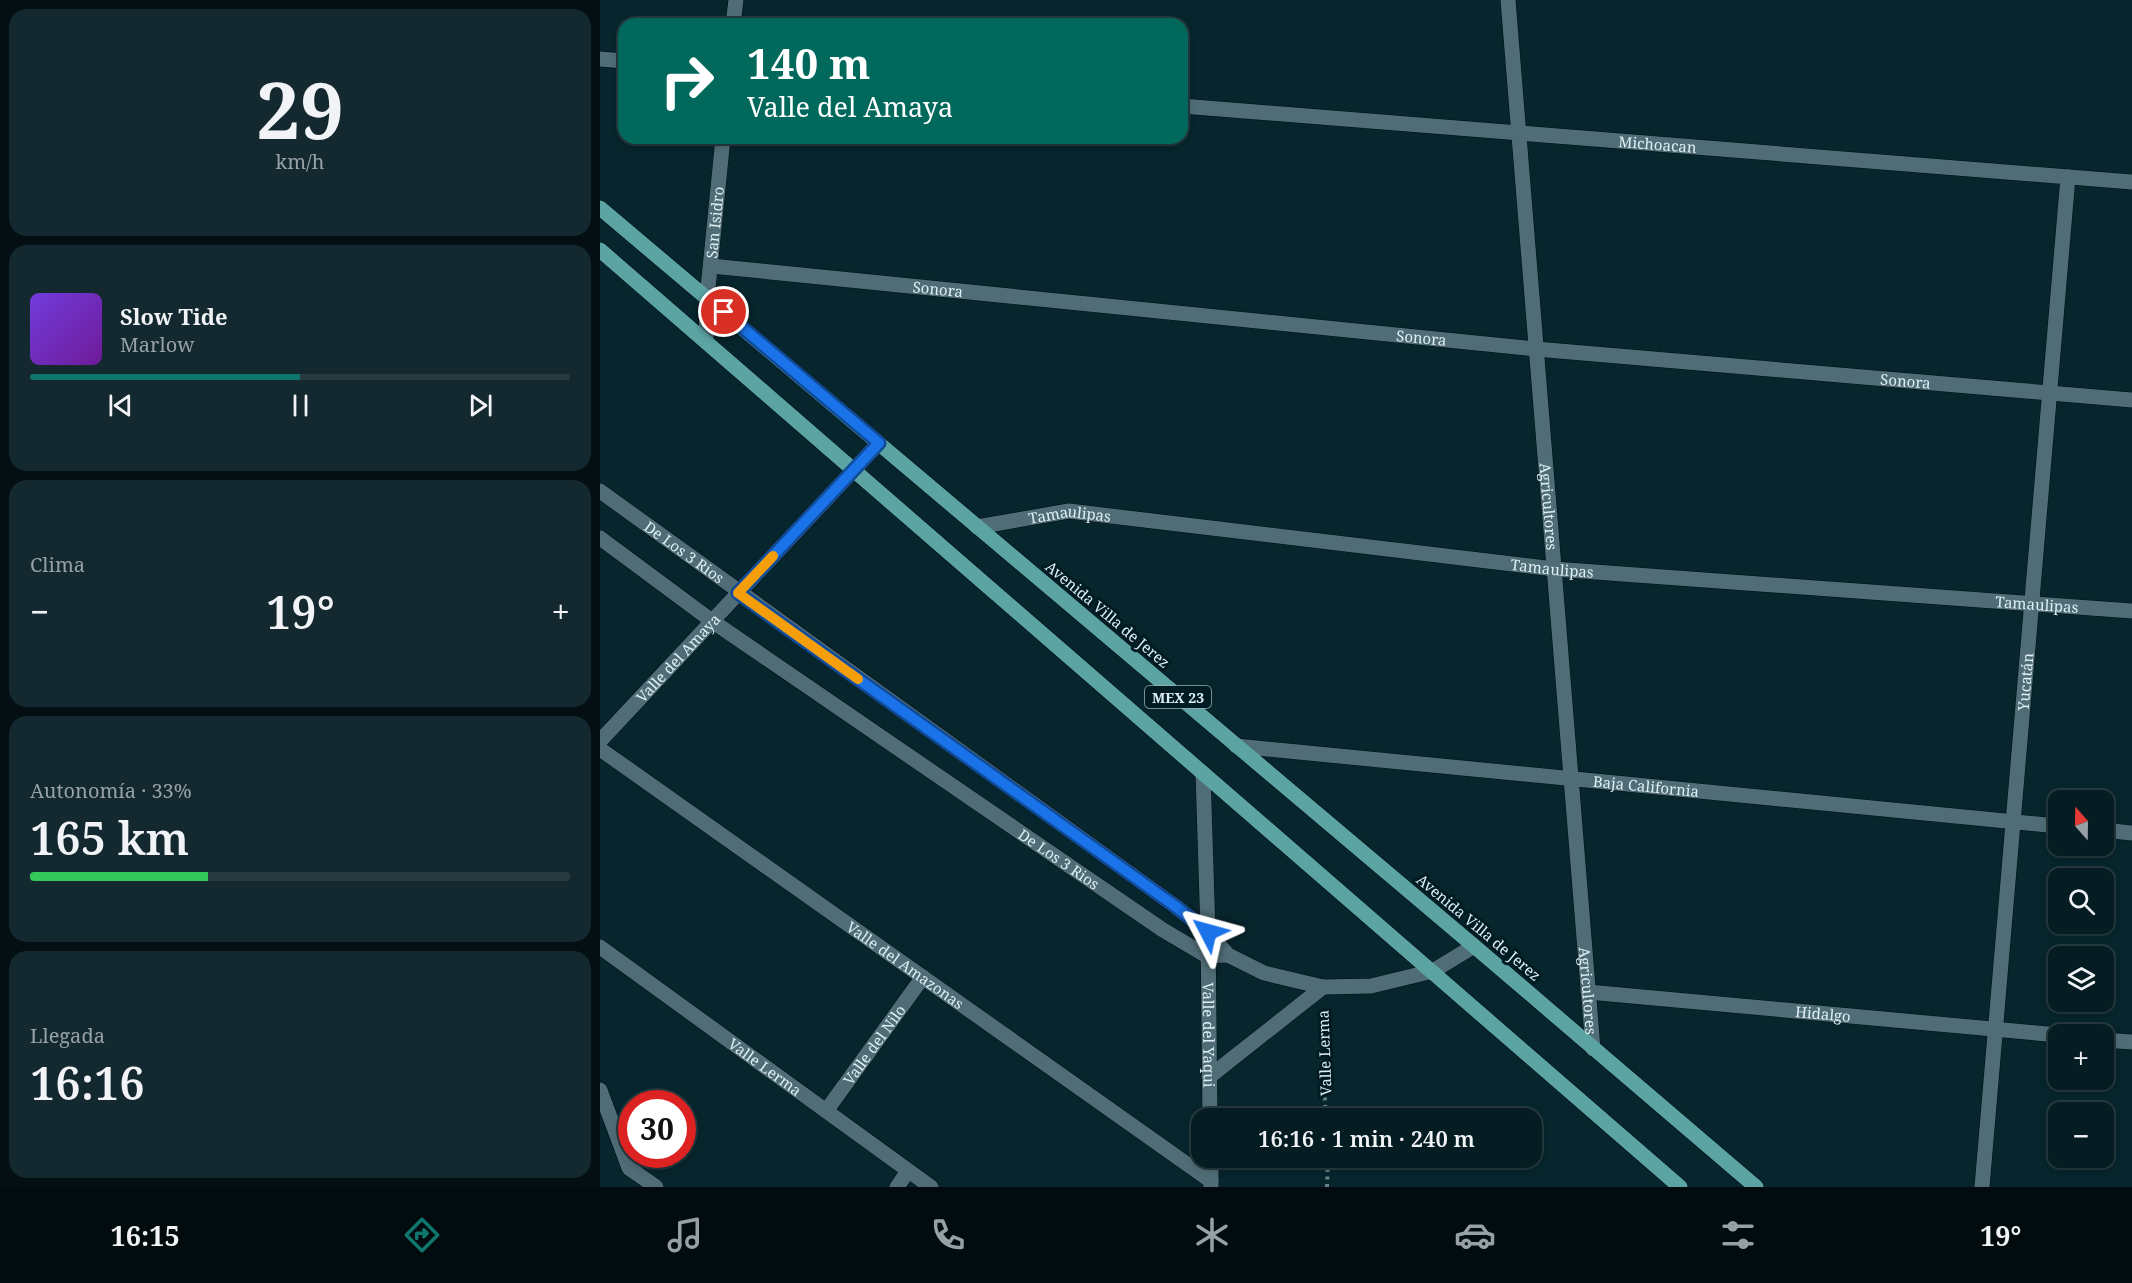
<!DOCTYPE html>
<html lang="es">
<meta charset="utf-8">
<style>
body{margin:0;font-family:"Noto Serif",serif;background:#13292f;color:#f1f3f6;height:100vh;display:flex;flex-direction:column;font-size:22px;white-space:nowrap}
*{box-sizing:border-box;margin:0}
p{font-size:20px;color:#97a1a5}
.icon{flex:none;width:33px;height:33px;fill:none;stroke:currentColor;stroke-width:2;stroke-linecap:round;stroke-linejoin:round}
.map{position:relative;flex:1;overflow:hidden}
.panel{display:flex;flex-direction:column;gap:9px;padding:9px;background:#030f13;width:600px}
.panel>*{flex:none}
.hud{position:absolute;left:18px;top:18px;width:570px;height:126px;border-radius:18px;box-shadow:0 3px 9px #0003,0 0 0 2px #263a40;background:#00695c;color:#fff;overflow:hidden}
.needle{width:39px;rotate:340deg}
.fabs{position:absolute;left:1448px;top:790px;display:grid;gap:12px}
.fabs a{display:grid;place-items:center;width:66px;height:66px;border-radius:12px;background:#051c22;box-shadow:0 3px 9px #0003,0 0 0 2px #263a40;font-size:30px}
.speed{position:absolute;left:18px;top:1090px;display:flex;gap:12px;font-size:30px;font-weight:700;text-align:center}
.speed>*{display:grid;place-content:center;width:78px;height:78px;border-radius:50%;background:#051c22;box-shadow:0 3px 9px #0003,0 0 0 2px #263a40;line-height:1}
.speed .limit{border:9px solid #d22;background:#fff;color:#111}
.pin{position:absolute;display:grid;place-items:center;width:51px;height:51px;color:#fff;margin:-26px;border:3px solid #fff;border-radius:50%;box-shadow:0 2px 6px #0007}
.me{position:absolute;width:66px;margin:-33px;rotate:309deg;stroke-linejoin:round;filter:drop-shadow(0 0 4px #0008)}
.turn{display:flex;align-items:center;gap:21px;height:126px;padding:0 30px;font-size:27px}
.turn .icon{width:78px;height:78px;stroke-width:2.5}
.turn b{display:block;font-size:42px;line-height:51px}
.big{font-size:45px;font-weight:600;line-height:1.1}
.panel .card{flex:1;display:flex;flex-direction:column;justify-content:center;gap:9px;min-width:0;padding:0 21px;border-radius:18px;background:#13292f}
.panel .dial{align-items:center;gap:0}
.dial b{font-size:78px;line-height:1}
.song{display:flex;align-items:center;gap:18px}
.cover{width:72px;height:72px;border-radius:9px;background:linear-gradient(135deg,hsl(260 70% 55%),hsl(280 70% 35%))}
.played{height:6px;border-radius:3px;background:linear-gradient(90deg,#0f766e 50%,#263a40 50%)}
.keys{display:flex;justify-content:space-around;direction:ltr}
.heat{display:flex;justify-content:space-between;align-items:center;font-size:33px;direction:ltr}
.charge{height:9px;border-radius:4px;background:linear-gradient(90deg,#34c759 33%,#263a40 0)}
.trip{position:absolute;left:591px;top:1108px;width:351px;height:60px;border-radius:18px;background:#051c22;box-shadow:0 3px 9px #0003,0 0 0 2px #263a40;font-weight:600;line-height:60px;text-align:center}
.tabs{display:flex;height:96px;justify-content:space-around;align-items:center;background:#020b0e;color:#97a1a5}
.tabs .icon{width:42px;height:42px}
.tabs .active{color:#0f766e}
.tabs b{font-size:27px;color:#f1f3f6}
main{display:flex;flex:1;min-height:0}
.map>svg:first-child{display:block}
</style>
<main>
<section class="panel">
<div class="card dial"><b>29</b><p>km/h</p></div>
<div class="card">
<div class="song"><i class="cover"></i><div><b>Slow Tide</b><p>Marlow</p></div></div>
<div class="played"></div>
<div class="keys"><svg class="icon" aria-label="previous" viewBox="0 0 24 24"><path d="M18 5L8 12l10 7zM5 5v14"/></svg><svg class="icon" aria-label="pause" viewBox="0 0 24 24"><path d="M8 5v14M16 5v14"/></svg><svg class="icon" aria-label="next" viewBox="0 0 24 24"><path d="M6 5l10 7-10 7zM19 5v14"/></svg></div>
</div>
<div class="card"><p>Clima</p>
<div class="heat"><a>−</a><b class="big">19°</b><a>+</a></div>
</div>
<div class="card"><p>Autonomía · 33%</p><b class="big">165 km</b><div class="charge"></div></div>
<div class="card"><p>Llegada</p><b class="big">16:16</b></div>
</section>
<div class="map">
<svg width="1532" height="1187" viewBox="0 0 1532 1187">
<rect width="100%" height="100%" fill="#07252d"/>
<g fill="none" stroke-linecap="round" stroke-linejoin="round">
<defs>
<g id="minor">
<path id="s1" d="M908,0L993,1049"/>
<polyline points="133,24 136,0"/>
<polyline points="0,59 24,61"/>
<path id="s2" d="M582,106L1532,182"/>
<path id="s3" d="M111,266L936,349L1532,400"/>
<path id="s4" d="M106,342L107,298L123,138"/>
<path id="s5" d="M0,491L575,906L608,932L628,955L664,973L723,987L771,986L833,971L874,946"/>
<path id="s6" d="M377,527L469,511L954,569L1532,611"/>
<path id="s7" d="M0,538L112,621L563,930L607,956L628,955"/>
<path id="s8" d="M0,741L279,443"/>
<path id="s9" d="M636,746L1458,826"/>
<path id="s10" d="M0,749L611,1181"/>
<path id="s11" d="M603,773L608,932L610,1119"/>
<polyline points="1503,830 1532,833"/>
<path id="s12" d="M0,947L331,1187"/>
<path id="s13" d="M988,992L1458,1035"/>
<polyline points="1503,1040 1532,1042"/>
<polyline points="609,1077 723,987"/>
<polyline points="0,1090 29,1168 56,1187"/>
<path id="s14" d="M226,1111L323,977"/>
<polyline points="611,1158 611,1187"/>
<polyline points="297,1187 308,1171"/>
<path id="s15" d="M1382,1187L1468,177"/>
</g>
<g id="primary">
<polyline points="0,208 874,946 1156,1187"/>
<polyline points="0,250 1080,1187"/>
</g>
</defs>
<use href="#minor" stroke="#000d13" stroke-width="16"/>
<use href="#primary" stroke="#000d13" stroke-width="16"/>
<g stroke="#698188" stroke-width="4" stroke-dasharray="3 4.5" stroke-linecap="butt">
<polyline points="722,1015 721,1032 726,1119"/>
<polyline points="727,1187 728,1158"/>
</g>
<use href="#minor" stroke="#506d77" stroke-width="15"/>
<use href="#primary" stroke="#5ba4a3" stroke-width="15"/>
</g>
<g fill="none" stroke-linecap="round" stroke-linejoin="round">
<defs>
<polyline id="route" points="124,312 279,443 138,593 575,906 608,932"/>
</defs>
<use href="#route" stroke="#114b97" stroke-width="15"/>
<use href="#route" stroke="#1a73e8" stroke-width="10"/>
<polyline stroke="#f59e0b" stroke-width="10" points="173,556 138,593 258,679"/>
</g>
<g text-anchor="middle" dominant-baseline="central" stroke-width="6" stroke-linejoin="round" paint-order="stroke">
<rect fill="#001b23" stroke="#9bafb5" stroke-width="1.5" x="545" y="686" width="66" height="22" rx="4.5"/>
<g font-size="14" font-weight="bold" fill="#deeff4">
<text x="578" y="697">MEX 23</text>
</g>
<g font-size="15" fill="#deeff4" stroke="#001b23">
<text stroke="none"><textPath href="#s2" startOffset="477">Michoacan</textPath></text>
<text stroke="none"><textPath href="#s4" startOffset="120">San Isidro</textPath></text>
<text stroke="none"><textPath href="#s3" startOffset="228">Sonora</textPath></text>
<text stroke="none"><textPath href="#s3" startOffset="714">Sonora</textPath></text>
<text stroke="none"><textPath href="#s3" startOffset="1200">Sonora</textPath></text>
<text stroke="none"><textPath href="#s1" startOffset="508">Agricultores</textPath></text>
<text stroke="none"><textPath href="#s6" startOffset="94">Tamaulipas</textPath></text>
<text stroke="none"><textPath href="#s5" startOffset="104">De Los 3 Rios</textPath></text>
<text stroke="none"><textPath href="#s6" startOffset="580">Tamaulipas</textPath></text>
<text stroke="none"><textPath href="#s6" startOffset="1066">Tamaulipas</textPath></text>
<text transform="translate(508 614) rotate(40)">Avenida Villa de Jerez</text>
<text stroke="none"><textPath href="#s8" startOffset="114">Valle del Amaya</textPath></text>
<text stroke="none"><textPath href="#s15" startOffset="507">Yucatán</textPath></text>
<text stroke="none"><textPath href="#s9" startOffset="412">Baja California</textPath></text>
<text stroke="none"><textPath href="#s7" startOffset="560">De Los 3 Rios</textPath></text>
<text transform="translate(879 927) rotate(40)">Avenida Villa de Jerez</text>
<text stroke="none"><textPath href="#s10" startOffset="374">Valle del Amazonas</textPath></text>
<text stroke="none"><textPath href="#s1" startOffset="994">Agricultores</textPath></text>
<text stroke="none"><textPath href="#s13" startOffset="236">Hidalgo</textPath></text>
<text stroke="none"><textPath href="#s11" startOffset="262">Valle del Yaqui</textPath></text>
<text stroke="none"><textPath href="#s14" startOffset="82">Valle del Nilo</textPath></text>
<text transform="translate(724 1053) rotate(-92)">Valle Lerma</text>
<text stroke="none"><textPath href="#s12" startOffset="204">Valle Lerma</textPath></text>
</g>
</g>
</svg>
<div class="fabs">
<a><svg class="needle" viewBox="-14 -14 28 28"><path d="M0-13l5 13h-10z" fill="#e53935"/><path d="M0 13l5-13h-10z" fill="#97a1a5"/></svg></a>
<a><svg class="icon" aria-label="search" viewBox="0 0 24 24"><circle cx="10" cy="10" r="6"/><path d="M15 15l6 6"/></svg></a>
<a><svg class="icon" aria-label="layers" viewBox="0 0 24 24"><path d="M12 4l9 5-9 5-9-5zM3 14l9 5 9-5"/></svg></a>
<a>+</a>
<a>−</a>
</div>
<div class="speed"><div class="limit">30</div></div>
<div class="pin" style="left:124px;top:312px;background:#d93025"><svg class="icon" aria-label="arrive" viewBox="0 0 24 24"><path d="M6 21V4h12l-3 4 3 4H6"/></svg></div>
<svg class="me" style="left:608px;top:932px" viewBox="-20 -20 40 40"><path d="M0-17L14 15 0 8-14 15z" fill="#1a73e8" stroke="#fff" stroke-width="4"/></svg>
<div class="trip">16:16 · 1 min · 240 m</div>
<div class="hud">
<div class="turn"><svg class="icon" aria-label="right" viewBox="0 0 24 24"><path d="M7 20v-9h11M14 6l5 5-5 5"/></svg><div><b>140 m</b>Valle del Amaya</div></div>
</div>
</div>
</main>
<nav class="tabs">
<b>16:15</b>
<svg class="icon active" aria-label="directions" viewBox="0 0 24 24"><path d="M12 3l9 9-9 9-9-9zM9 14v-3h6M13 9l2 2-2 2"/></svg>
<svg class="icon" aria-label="music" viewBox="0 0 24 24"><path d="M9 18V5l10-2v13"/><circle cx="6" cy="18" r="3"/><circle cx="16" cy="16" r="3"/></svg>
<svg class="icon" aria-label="phone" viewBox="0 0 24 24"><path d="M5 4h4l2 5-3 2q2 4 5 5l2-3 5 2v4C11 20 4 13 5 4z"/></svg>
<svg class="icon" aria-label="climate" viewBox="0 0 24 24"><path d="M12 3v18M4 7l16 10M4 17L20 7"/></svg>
<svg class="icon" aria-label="car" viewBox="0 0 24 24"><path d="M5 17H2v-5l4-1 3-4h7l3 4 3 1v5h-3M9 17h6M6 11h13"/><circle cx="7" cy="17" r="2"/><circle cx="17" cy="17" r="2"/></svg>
<svg class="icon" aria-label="filters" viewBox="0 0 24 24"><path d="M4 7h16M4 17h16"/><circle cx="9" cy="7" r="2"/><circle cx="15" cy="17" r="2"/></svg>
<b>19°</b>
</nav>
